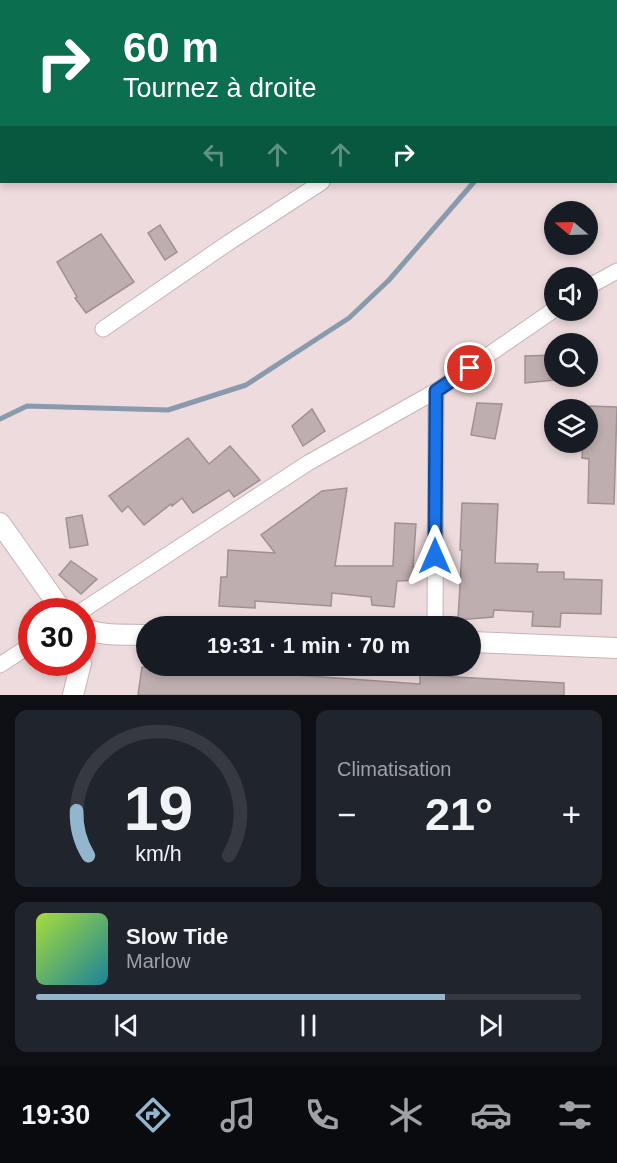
<!DOCTYPE html>
<html lang="fr">
<meta charset="utf-8">
<style>
body{margin:0;font-family:Helvetica,sans-serif;background:#20242c;color:#f1f3f6;height:100vh;display:flex;flex-direction:column;font-size:22px;white-space:nowrap}
*{box-sizing:border-box;margin:0}
p{font-size:20px;color:#9ea1a6}
.icon{flex:none;width:33px;height:33px;fill:none;stroke:currentColor;stroke-width:2;stroke-linecap:round;stroke-linejoin:round}
.map{position:relative;height:695px;overflow:hidden}
.side{display:flex;flex-direction:column;gap:15px;padding:15px;background:#0d0f14;flex:1}
.side>*{flex:none}
.hud{position:absolute;left:0px;top:0px;width:618px;height:183px;box-shadow:0 3px 9px #0003;background:#0b6e4f;color:#fff;overflow:hidden}
.needle{width:39px;rotate:289deg}
.tools{position:absolute;left:544px;top:201px;display:grid;gap:12px}
.tools a{display:grid;place-items:center;width:54px;height:54px;border-radius:50%;background:#171b24;box-shadow:0 3px 9px #0003;font-size:30px}
.speed{position:absolute;left:18px;top:598px;display:flex;gap:12px;font-size:30px;font-weight:700;text-align:center}
.speed>*{display:grid;place-content:center;width:78px;height:78px;border-radius:50%;background:#171b24;box-shadow:0 3px 9px #0003;line-height:1}
.speed .limit{border:9px solid #d22;background:#fff;color:#111}
.pin{position:absolute;display:grid;place-items:center;width:51px;height:51px;color:#fff;margin:-26px;border:3px solid #fff;border-radius:50%;box-shadow:0 2px 6px #0007}
.me{position:absolute;width:66px;margin:-33px;rotate:0deg;stroke-linejoin:round;filter:drop-shadow(0 0 4px #0008)}
.turn{display:flex;align-items:center;gap:21px;height:126px;padding:0 24px;font-size:27px}
.turn .icon{width:78px;height:78px;stroke-width:2.5}
.turn b{display:block;font-size:42px;line-height:51px}
.lanes{display:flex;align-items:center;height:57px;padding:0 24px;background:#0003;justify-content:center;gap:30px;direction:ltr}
.lanes .off{opacity:.35}
.big{font-size:45px;font-weight:600;line-height:1.1}
.side .card{flex:1;display:flex;flex-direction:column;justify-content:center;gap:9px;min-width:0;padding:0 21px;border-radius:12px;background:#20242c}
.side .dial{align-items:center;gap:0}
.dial svg{height:156px;overflow:visible;fill:none;stroke:#363941;stroke-width:7;stroke-linecap:round;text-anchor:middle}
.dial text{fill:#f1f3f6;stroke:none}
.song{display:flex;align-items:center;gap:18px}
.cover{width:72px;height:72px;border-radius:9px;background:linear-gradient(135deg,hsl(80 70% 55%),hsl(190 70% 35%))}
.played{height:6px;border-radius:3px;background:linear-gradient(90deg,#93b5ce 75%,#363941 75%)}
.keys{display:flex;justify-content:space-around;direction:ltr}
.heat{display:flex;justify-content:space-between;align-items:center;font-size:33px;direction:ltr}
.side .tiles{flex:1;display:grid;gap:15px;grid-template-columns:1fr 1fr}
.card:last-child{grid-column:span 2}
.trip{position:absolute;left:136px;top:616px;width:345px;height:60px;border-radius:30px;background:#171b24;box-shadow:0 3px 9px #0003;font-weight:600;line-height:60px;text-align:center}
.dock{display:flex;height:96px;justify-content:space-around;align-items:center;background:#090b0e;color:#9ea1a6}
.dock .icon{width:42px;height:42px}
.dock .on{color:#93b5ce}
.dock b{font-size:27px;color:#f1f3f6}
.map>svg:first-child{display:block}
</style>
<div class="map">
<svg width="617" height="695" viewBox="0 0 617 695">
<rect width="100%" height="100%" fill="#eddbdd"/>
<g fill="none" stroke-linecap="round" stroke-linejoin="round">
<g stroke="#889aac" stroke-width="5">
<polyline points="616,119 617,119"/>
<polyline points="0,419 27,406 168,410 246,385 349,318 389,280 474,182"/>
</g>
</g>
<g fill="#bfaeb0" stroke="#a19092" stroke-width="1.5">
<polygon points="160,225 177,252 165,260 148,233"/>
<polygon points="101,234 134,282 86,313 75,298 77,297 57,262"/>
<polygon points="555,355 555,380 525,383 525,356"/>
<polygon points="477,403 502,404 495,439 471,435"/>
<polygon points="588,406 617,407 614,504 588,503 589,459 582,458 583,442 588,442"/>
<polygon points="312,409 325,431 303,446 292,426"/>
<polygon points="188,438 209,464 230,446 260,480 234,497 229,490 193,513 182,498 172,506 171,504 144,525 128,506 122,512 109,496"/>
<polygon points="347,488 335,566 393,566 395,523 416,524 413,567 419,567 419,580 397,581 394,607 372,605 371,597 332,593 331,606 255,601 255,608 219,606 221,577 227,577 228,550 275,553 261,535 322,491"/>
<polygon points="462,503 498,504 495,563 538,564 537,572 564,572 564,579 602,580 601,614 561,613 560,627 532,626 533,612 494,610 493,617 458,620 462,550 460,550"/>
<polygon points="82,515 88,545 70,548 66,518"/>
<polygon points="71,561 97,579 81,594 59,575"/>
<polygon points="142,667 175,670 174,672 267,673 420,684 420,675 564,683 564,695 138,695"/>
</g>
<g fill="none" stroke-linecap="round" stroke-linejoin="round">
<defs>
<g id="minor">
<polyline points="221,2 224,0"/>
<polyline points="616,20 617,20"/>
<polyline points="0,116 2,118"/>
<polyline points="0,146 2,145"/>
<polyline points="588,287 617,271"/>
<polyline points="103,329 228,243 322,182"/>
<polyline points="80,612 308,463 436,391 555,309"/>
<polyline points="435,627 436,391"/>
<polyline points="0,665 32,644"/>
</g>
<g id="tertiary">
<polyline points="0,523 63,612"/>
<path d="M82,627C100,637 127,634 147,635"/>
<polyline points="471,642 617,648"/>
<polyline points="73,695 81,663"/>
</g>
</defs>
<use href="#minor" stroke="#c6b4b6" stroke-width="17"/>
<use href="#tertiary" stroke="#c6b4b6" stroke-width="22"/>
<use href="#minor" stroke="#fff" stroke-width="15"/>
<use href="#tertiary" stroke="#fff" stroke-width="20"/>
</g>
<g fill="none" stroke-linecap="round" stroke-linejoin="round">
<defs>
<polyline id="route" points="435,556 436,391 470,368"/>
</defs>
<use href="#route" stroke="#114b97" stroke-width="15"/>
<use href="#route" stroke="#1a73e8" stroke-width="10"/>
</g>
</svg>
<div class="tools">
<a><svg class="needle" viewBox="-14 -14 28 28"><path d="M0-13l5 13h-10z" fill="#e53935"/><path d="M0 13l5-13h-10z" fill="#9ea1a6"/></svg></a>
<a><svg class="icon" aria-label="sound" viewBox="0 0 24 24"><path d="M4 9h4l5-4v14l-5-4H4zM17 9q2 3 0 6"/></svg></a>
<a><svg class="icon" aria-label="search" viewBox="0 0 24 24"><circle cx="10" cy="10" r="6"/><path d="M15 15l6 6"/></svg></a>
<a><svg class="icon" aria-label="layers" viewBox="0 0 24 24"><path d="M12 4l9 5-9 5-9-5zM3 14l9 5 9-5"/></svg></a>
</div>
<div class="speed"><div class="limit">30</div></div>
<div class="pin" style="left:470px;top:368px;background:#d93025"><svg class="icon" aria-label="arrive" viewBox="0 0 24 24"><path d="M6 21V4h12l-3 4 3 4H6"/></svg></div>
<svg class="me" style="left:435px;top:556px" viewBox="-20 -20 40 40"><path d="M0-17L14 15 0 8-14 15z" fill="#1a73e8" stroke="#fff" stroke-width="4"/></svg>
<div class="trip">19:31 · 1 min · 70 m</div>
<div class="hud">
<div class="turn"><svg class="icon" aria-label="right" viewBox="0 0 24 24"><path d="M7 20v-9h11M14 6l5 5-5 5"/></svg><div><b>60 m</b>Tournez à droite</div></div>
<div class="lanes"><svg class="icon off" aria-label="left" viewBox="0 0 24 24"><path d="M17 20v-9H6M10 6l-5 5 5 5"/></svg><svg class="icon off" aria-label="ahead" viewBox="0 0 24 24"><path d="M12 20V5M6 11l6-6 6 6"/></svg><svg class="icon off" aria-label="ahead" viewBox="0 0 24 24"><path d="M12 20V5M6 11l6-6 6 6"/></svg><svg class="icon" aria-label="right" viewBox="0 0 24 24"><path d="M7 20v-9h11M14 6l5 5-5 5"/></svg></div>
</div>
</div>
<section class="side">
<div class="tiles">
<div class="card dial"><svg viewBox="0 0 100 80">
<path d="M14 69A42 42 0 1 1 86 69"/>
<path d="M14 69A42 42 0 0 1 8 46" stroke="#93b5ce"/>
<text x="50" y="56" font-size="32" font-weight="700">19</text>
<text x="50" y="72" font-size="11">km/h</text>
</svg></div>
<div class="card"><p>Climatisation</p>
<div class="heat"><a>−</a><b class="big">21°</b><a>+</a></div>
</div>
<div class="card">
<div class="song"><i class="cover"></i><div><b>Slow Tide</b><p>Marlow</p></div></div>
<div class="played"></div>
<div class="keys"><svg class="icon" aria-label="previous" viewBox="0 0 24 24"><path d="M18 5L8 12l10 7zM5 5v14"/></svg><svg class="icon" aria-label="pause" viewBox="0 0 24 24"><path d="M8 5v14M16 5v14"/></svg><svg class="icon" aria-label="next" viewBox="0 0 24 24"><path d="M6 5l10 7-10 7zM19 5v14"/></svg></div>
</div>
</div>
</section>
<nav class="dock">
<b>19:30</b>
<svg class="icon on" aria-label="directions" viewBox="0 0 24 24"><path d="M12 3l9 9-9 9-9-9zM9 14v-3h6M13 9l2 2-2 2"/></svg>
<svg class="icon" aria-label="music" viewBox="0 0 24 24"><path d="M9 18V5l10-2v13"/><circle cx="6" cy="18" r="3"/><circle cx="16" cy="16" r="3"/></svg>
<svg class="icon" aria-label="phone" viewBox="0 0 24 24"><path d="M5 4h4l2 5-3 2q2 4 5 5l2-3 5 2v4C11 20 4 13 5 4z"/></svg>
<svg class="icon" aria-label="climate" viewBox="0 0 24 24"><path d="M12 3v18M4 7l16 10M4 17L20 7"/></svg>
<svg class="icon" aria-label="car" viewBox="0 0 24 24"><path d="M5 17H2v-5l4-1 3-4h7l3 4 3 1v5h-3M9 17h6M6 11h13"/><circle cx="7" cy="17" r="2"/><circle cx="17" cy="17" r="2"/></svg>
<svg class="icon" aria-label="filters" viewBox="0 0 24 24"><path d="M4 7h16M4 17h16"/><circle cx="9" cy="7" r="2"/><circle cx="15" cy="17" r="2"/></svg>
</nav>
